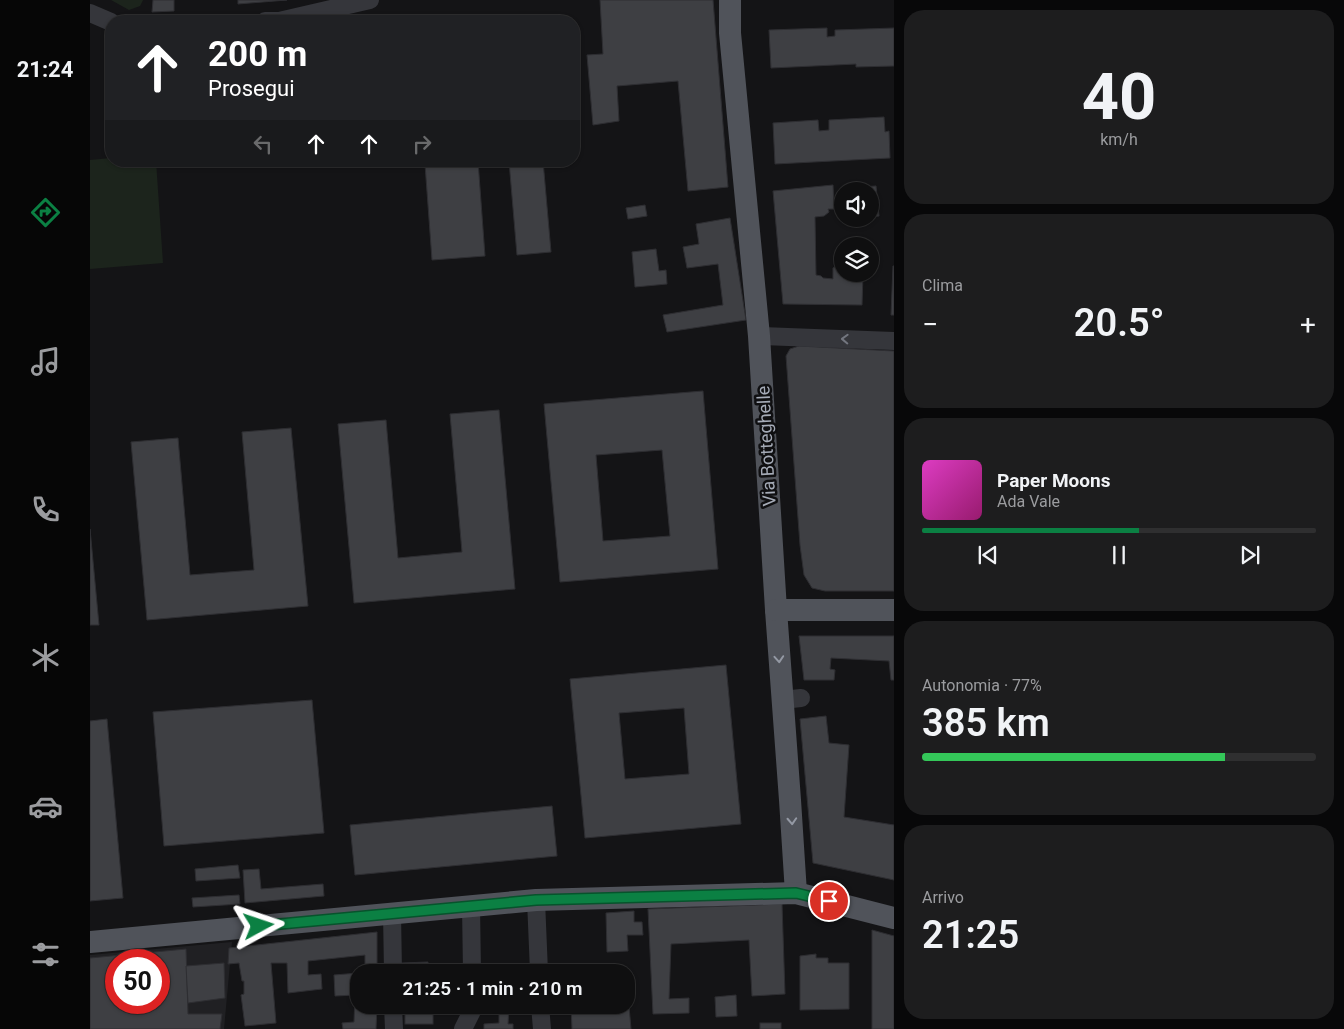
<!DOCTYPE html>
<html lang="it">
<meta charset="utf-8">
<style>
body{margin:0;font-family:Roboto,sans-serif;background:#1d1d1e;color:#f1f3f6;height:100vh;display:flex;flex-direction:column;font-size:19px;white-space:nowrap}
*{box-sizing:border-box;margin:0}
p{font-size:16px;color:#9b9c9f}
.icon{flex:none;width:28px;height:28px;fill:none;stroke:currentColor;stroke-width:2;stroke-linecap:round;stroke-linejoin:round}
.map{position:relative;flex:1;overflow:hidden}
.panel{display:flex;flex-direction:column;gap:10px;padding:10px;background:#080809;width:450px}
.panel>*{flex:none}
.hud{position:absolute;left:15px;top:15px;width:475px;height:152px;border-radius:20px;box-shadow:0 1px 4px #0004,0 0 0 1px #2f2f30;background:#202124;color:#fff;overflow:hidden}
.tools{position:absolute;left:744px;top:182px;display:grid;gap:10px}
.tools a{display:grid;place-items:center;width:45px;height:45px;border-radius:50%;background:#0f0f10;box-shadow:0 1px 4px #0004,0 0 0 1px #2f2f30;font-size:25px}
.speed{position:absolute;left:15px;top:949px;display:flex;gap:10px;font-size:25px;font-weight:700;text-align:center}
.speed>*{display:grid;place-content:center;width:65px;height:65px;border-radius:50%;background:#0f0f10;box-shadow:0 1px 4px #0004,0 0 0 1px #2f2f30;line-height:1}
.speed .limit{border:8px solid #d22;background:#fff;color:#111}
.pin{position:absolute;display:grid;place-items:center;width:42px;height:42px;color:#fff;margin:-21px;border:2px solid #fff;border-radius:50%;box-shadow:0 1px 5px #0007}
.me{position:absolute;width:55px;margin:-28px;rotate:85deg;stroke-linejoin:round;filter:drop-shadow(0 0 4px #0008)}
.turn{display:flex;align-items:center;gap:18px;height:105px;padding:0 20px;font-size:22px}
.turn .icon{width:65px;height:65px;stroke-width:2.5}
.turn b{display:block;font-size:35px;line-height:42px}
.lanes{display:flex;align-items:center;height:48px;padding:0 20px;background:#0003;justify-content:center;gap:25px;direction:ltr}
.lanes .off{opacity:.35}
.big{font-size:38px;font-weight:600;line-height:1.1}
.panel .tile{flex:1;display:flex;flex-direction:column;justify-content:center;gap:8px;min-width:0;padding:0 18px;border-radius:20px;background:#1d1d1e}
.panel .dial{align-items:center;gap:0}
.dial b{font-size:65px;line-height:1}
.song{display:flex;align-items:center;gap:15px}
.cover{width:60px;height:60px;border-radius:8px;background:linear-gradient(135deg,hsl(310 70% 55%),hsl(320 70% 35%))}
.played{height:5px;border-radius:2px;background:linear-gradient(90deg,#0b8043 55%,#2f2f30 55%)}
.keys{display:flex;justify-content:space-around;direction:ltr}
.heat{display:flex;justify-content:space-between;align-items:center;font-size:28px;direction:ltr}
.charge{height:8px;border-radius:4px;background:linear-gradient(90deg,#34c759 77%,#2f2f30 0)}
.trip{position:absolute;left:260px;top:964px;width:285px;height:50px;border-radius:20px;background:#0f0f10;box-shadow:0 1px 4px #0004,0 0 0 1px #2f2f30;font-weight:600;line-height:50px;text-align:center}
main{display:flex;flex:1;min-height:0}
.dock{display:flex;flex-direction:column;width:90px;justify-content:space-around;align-items:center;background:#060606;color:#9b9c9f}
.dock .icon{width:35px;height:35px}
.dock .on{color:#0b8043}
.dock b{font-size:22px;color:#f1f3f6}
.map>svg:first-child{display:block}
</style>
<main>
<nav class="dock">
<b>21:24</b>
<svg class="icon on" aria-label="directions" viewBox="0 0 24 24"><path d="M12 3l9 9-9 9-9-9zM9 14v-3h6M13 9l2 2-2 2"/></svg>
<svg class="icon" aria-label="music" viewBox="0 0 24 24"><path d="M9 18V5l10-2v13"/><circle cx="6" cy="18" r="3"/><circle cx="16" cy="16" r="3"/></svg>
<svg class="icon" aria-label="phone" viewBox="0 0 24 24"><path d="M5 4h4l2 5-3 2q2 4 5 5l2-3 5 2v4C11 20 4 13 5 4z"/></svg>
<svg class="icon" aria-label="climate" viewBox="0 0 24 24"><path d="M12 3v18M4 7l16 10M4 17L20 7"/></svg>
<svg class="icon" aria-label="car" viewBox="0 0 24 24"><path d="M5 17H2v-5l4-1 3-4h7l3 4 3 1v5h-3M9 17h6M6 11h13"/><circle cx="7" cy="17" r="2"/><circle cx="17" cy="17" r="2"/></svg>
<svg class="icon" aria-label="filters" viewBox="0 0 24 24"><path d="M4 7h16M4 17h16"/><circle cx="9" cy="7" r="2"/><circle cx="15" cy="17" r="2"/></svg>
</nav>
<div class="map">
<svg width="804" height="1029" viewBox="0 0 804 1029">
<rect width="100%" height="100%" fill="#141416"/>
<path fill="#202023" fill-rule="evenodd" d="M142,942L134,1029H0V955ZM26,960H69V1002H26Z"/>
<g fill="#1c241c">
<polygon points="21,0 53,0 50,6 39,10"/>
<polygon points="21,158 21,161 66,161 73,263 0,269 0,160"/>
</g>
<g fill="#3e3f43" stroke="#2e2e32" fill-rule="evenodd">
<polygon points="63,0 84,0 84,11 62,12"/>
<polygon points="148,0 197,0 148,4"/>
<polygon points="510,0 623,0 638,187 598,191 588,81 527,86 529,121 503,125 497,55 513,54"/>
<polygon points="737,28 737,37 745,36 745,30 804,28 804,66 766,67 766,64 681,68 679,30"/>
<polygon points="794,117 795,132 799,131 800,158 685,164 683,123 728,120 729,131 739,130 739,120"/>
<polygon points="367,161 388,161 395,256 342,260 335,164"/>
<polygon points="419,161 453,161 461,252 427,255"/>
<polygon points="743,185 744,209 738,209 739,212 734,216 725,217 726,275 731,276 733,278 743,279 743,268 748,265 752,264 752,274 773,274 772,305 693,304 683,191"/>
<polygon points="786,186 789,216 780,217 780,191 771,191 771,187"/>
<polygon points="555,205 557,216 538,219 536,208"/>
<polygon points="640,218 656,320 577,332 573,315 633,305 628,264 597,268 593,247 609,244 606,224"/>
<polygon points="566,249 569,271 576,270 577,284 545,287 542,252"/>
<polygon points="803,266 804,266 804,315 801,315"/>
<polygon points="709,346 804,351 804,591 735,591 722,588 714,575 710,545 696,356 700,349"/>
<path d="M613,391L628,569L470,582L454,404ZM572,450L580,536L513,541L506,455Z"/>
<polygon points="409,410 425,589 264,603 248,424 296,420 308,558 372,552 360,414"/>
<polygon points="201,428 218,606 57,620 41,442 88,438 100,575 164,570 152,432"/>
<polygon points="0,529 9,625 0,625"/>
<polygon points="709,636 804,636 804,680 801,680 799,661 741,658 740,669 745,670 744,680 714,680"/>
<path d="M636,665L651,824L495,838L480,679ZM594,708L599,774L535,779L529,713Z"/>
<polygon points="222,700 234,833 74,846 63,712"/>
<polygon points="736,716 739,743 759,745 754,817 804,825 804,880 723,863 710,719"/>
<polygon points="17,719 33,898 0,901 0,721"/>
<polygon points="462,806 467,856 265,875 260,825"/>
<polygon points="148,865 150,878 106,881 105,869"/>
<polygon points="169,869 171,889 233,884 234,896 155,903 153,870"/>
<polygon points="149,895 150,904 103,907 102,898"/>
<polygon points="692,904 695,994 662,996 659,940 581,944 579,999 599,998 599,1013 563,1014 558,909"/>
<polygon points="544,911 544,922 552,922 553,935 537,935 538,951 517,952 516,913"/>
<polygon points="782,930 804,936 804,1029 782,1029"/>
<polygon points="287,932 287,972 273,972 275,972 275,955 218,961 218,975 231,974 232,989 198,993 197,963 181,963 186,1023 155,1026 151,995 154,994 154,981 152,981 149,963 138,964 139,948"/>
<path d="M96,949L98,1014H132L130,1029H0V958ZM26,960H69V1002H26Z"/>
<polygon points="726,954 726,958 738,958 738,963 759,963 759,1009 710,1010 710,956"/>
<polygon points="338,962 338,972 310,972 311,963"/>
<polygon points="134,963 135,998 98,1003 96,966"/>
<polygon points="489,968 490,972 456,972"/>
<polygon points="269,973 269,1005 287,1005 286,1029 253,1029 252,1023 264,1022 265,995 245,996 244,975"/>
<polygon points="646,995 647,1016 626,1017 625,997"/>
<rect x="315" y="1005" width="28" height="19"/>
<polygon points="409,1005 419,1005 418,1024 423,1024 423,1029 394,1029 394,1024 409,1023"/>
<polygon points="481,1005 494,1005 494,1009 539,1006 541,1029 482,1029"/>
<rect x="670" y="1023" width="21" height="6"/>
</g>
<g fill="none" stroke-linecap="round" stroke-linejoin="round">
<g stroke="#35363b" stroke-width="18">
<polyline points="0,13 21,22"/>
<polyline points="175,21 189,21 280,0"/>
<polyline points="669,336 804,341"/>
<polyline points="692,700 711,698"/>
<polyline points="446,900 449,972"/>
<polyline points="381,906 382,972"/>
<polyline points="302,913 303,972"/>
<polyline points="303,1005 304,1029"/>
<polyline points="450,1005 452,1029"/>
<polyline points="373,1029 382,1011 382,1005"/>
</g>
<g stroke="#50535a" stroke-width="22">
<polyline points="640,0 640,33 669,336 686,610 700,800 706,893"/>
<polyline points="686,610 804,610"/>
<polyline points="0,942 446,900 706,893 804,918"/>
</g>
</g>
<defs><path id="oneway-chevron" d="M-2-3.5L2.5 0L-2 3.5" fill="none" stroke-width="1.6" stroke-linecap="round" stroke-linejoin="round" transform="scale(1.25)"/></defs>
<use stroke="#73767f" href="#oneway-chevron" transform="translate(755 339) rotate(-178)"/>
<g stroke="#9499a4">
<use href="#oneway-chevron" transform="translate(689 659) rotate(86)"/>
<use href="#oneway-chevron" transform="translate(702 821) rotate(87)"/>
</g>
<g fill="none" stroke-linecap="round" stroke-linejoin="round">
<defs>
<polyline id="route" points="169,926 446,900 706,893 739,901"/>
</defs>
<use href="#route" stroke="#07532c" stroke-width="12"/>
<use href="#route" stroke="#0b8043" stroke-width="9"/>
</g>
<g text-anchor="middle" dominant-baseline="central" stroke-width="5" stroke-linejoin="round" paint-order="stroke">
<g font-size="18" fill="#a5abb7" stroke="#0f0f11">
<text transform="translate(676 446) rotate(-93)">Via Botteghelle</text>
</g>
</g>
</svg>
<div class="tools">
<a><svg class="icon" aria-label="sound" viewBox="0 0 24 24"><path d="M4 9h4l5-4v14l-5-4H4zM17 9q2 3 0 6"/></svg></a>
<a><svg class="icon" aria-label="layers" viewBox="0 0 24 24"><path d="M12 4l9 5-9 5-9-5zM3 14l9 5 9-5"/></svg></a>
</div>
<div class="speed"><div class="limit">50</div></div>
<div class="pin" style="left:739px;top:901px;background:#d93025"><svg class="icon" aria-label="arrive" viewBox="0 0 24 24"><path d="M6 21V4h12l-3 4 3 4H6"/></svg></div>
<svg class="me" style="left:169px;top:926px" viewBox="-20 -20 40 40"><path d="M0-17L14 15 0 8-14 15z" fill="#0b8043" stroke="#fff" stroke-width="4"/></svg>
<div class="trip">21:25 · 1 min · 210 m</div>
<div class="hud">
<div class="turn"><svg class="icon" aria-label="ahead" viewBox="0 0 24 24"><path d="M12 20V5M6 11l6-6 6 6"/></svg><div><b>200 m</b>Prosegui</div></div>
<div class="lanes"><svg class="icon off" aria-label="left" viewBox="0 0 24 24"><path d="M17 20v-9H6M10 6l-5 5 5 5"/></svg><svg class="icon" aria-label="ahead" viewBox="0 0 24 24"><path d="M12 20V5M6 11l6-6 6 6"/></svg><svg class="icon" aria-label="ahead" viewBox="0 0 24 24"><path d="M12 20V5M6 11l6-6 6 6"/></svg><svg class="icon off" aria-label="right" viewBox="0 0 24 24"><path d="M7 20v-9h11M14 6l5 5-5 5"/></svg></div>
</div>
</div>
<section class="panel">
<div class="tile dial"><b>40</b><p>km/h</p></div>
<div class="tile"><p>Clima</p>
<div class="heat"><a>−</a><b class="big">20.5°</b><a>+</a></div>
</div>
<div class="tile">
<div class="song"><i class="cover"></i><div><b>Paper Moons</b><p>Ada Vale</p></div></div>
<div class="played"></div>
<div class="keys"><svg class="icon" aria-label="previous" viewBox="0 0 24 24"><path d="M18 5L8 12l10 7zM5 5v14"/></svg><svg class="icon" aria-label="pause" viewBox="0 0 24 24"><path d="M8 5v14M16 5v14"/></svg><svg class="icon" aria-label="next" viewBox="0 0 24 24"><path d="M6 5l10 7-10 7zM19 5v14"/></svg></div>
</div>
<div class="tile"><p>Autonomia · 77%</p><b class="big">385 km</b><div class="charge"></div></div>
<div class="tile"><p>Arrivo</p><b class="big">21:25</b></div>
</section>
</main>
